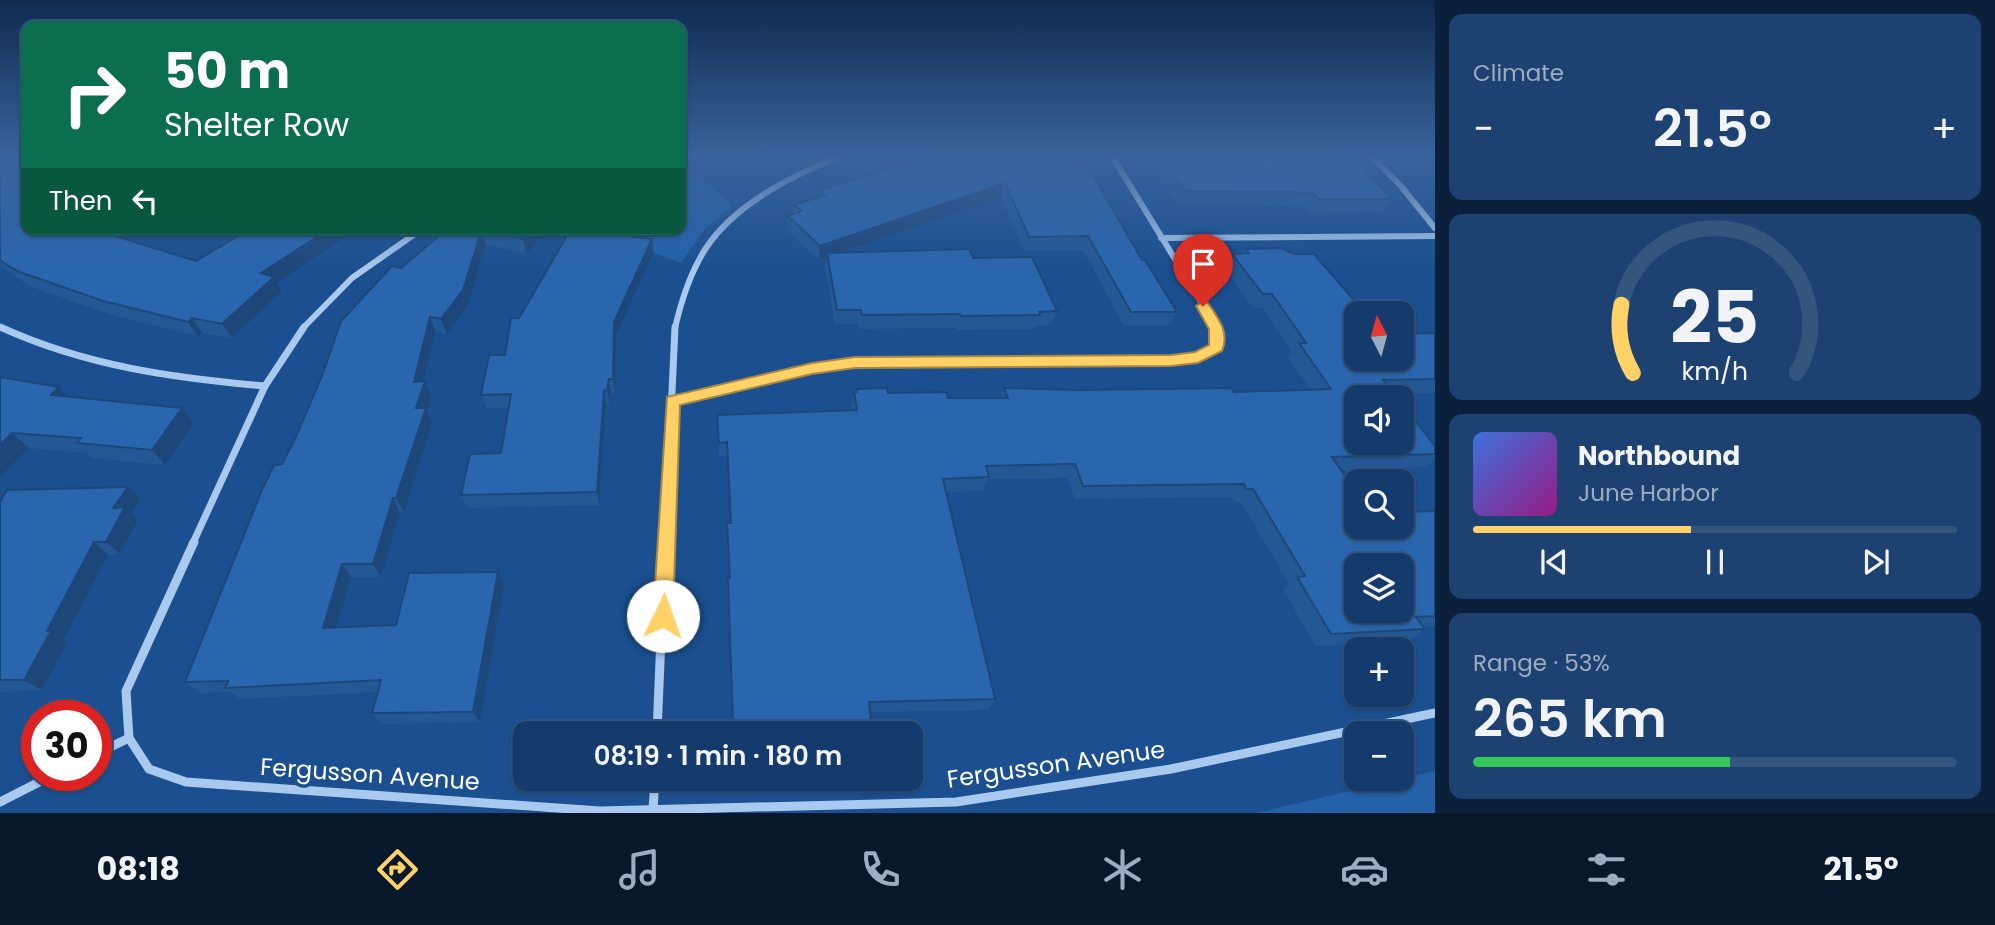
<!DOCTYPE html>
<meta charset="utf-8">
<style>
body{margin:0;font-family:Poppins,sans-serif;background:#1d4271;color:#f1f3f6;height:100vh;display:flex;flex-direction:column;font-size:26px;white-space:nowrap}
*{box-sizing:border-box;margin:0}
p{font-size:23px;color:#9dadc1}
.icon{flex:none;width:38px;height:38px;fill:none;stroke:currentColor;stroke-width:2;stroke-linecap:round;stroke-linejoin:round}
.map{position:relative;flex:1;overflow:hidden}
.sheet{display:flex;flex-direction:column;gap:14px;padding:14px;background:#0b203b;width:560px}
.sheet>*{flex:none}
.hud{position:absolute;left:21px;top:21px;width:665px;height:214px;border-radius:14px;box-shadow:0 2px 5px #0004,0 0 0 2px #33557e;background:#0b6e4f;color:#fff;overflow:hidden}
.needle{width:46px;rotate:354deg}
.tools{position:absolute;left:1344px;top:301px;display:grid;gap:14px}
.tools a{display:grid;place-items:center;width:70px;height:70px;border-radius:14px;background:#143b6b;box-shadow:0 2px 5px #0004,0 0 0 2px #33557e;font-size:35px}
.speed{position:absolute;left:21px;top:700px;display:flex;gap:14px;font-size:35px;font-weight:700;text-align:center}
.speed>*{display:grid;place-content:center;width:91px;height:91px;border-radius:50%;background:#143b6b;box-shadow:0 2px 5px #0004,0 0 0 2px #33557e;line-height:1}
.speed .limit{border:10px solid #d22;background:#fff;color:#111}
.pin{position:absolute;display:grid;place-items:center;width:60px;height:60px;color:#fff;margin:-72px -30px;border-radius:50% 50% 50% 0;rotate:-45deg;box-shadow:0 0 7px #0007}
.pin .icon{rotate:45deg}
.me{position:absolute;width:77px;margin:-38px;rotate:3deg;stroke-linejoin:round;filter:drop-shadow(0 0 5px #0008)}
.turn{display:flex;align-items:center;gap:24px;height:147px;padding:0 28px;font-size:32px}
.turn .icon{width:91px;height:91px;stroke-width:2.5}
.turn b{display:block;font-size:49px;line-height:60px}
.then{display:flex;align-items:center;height:66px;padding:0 28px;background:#0003;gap:14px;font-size:26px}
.big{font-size:52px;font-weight:600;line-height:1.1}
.sheet .card{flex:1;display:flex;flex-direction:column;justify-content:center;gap:10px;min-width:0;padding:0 24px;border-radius:14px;background:#1d4271}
.sheet .dial{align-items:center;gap:0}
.dial svg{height:182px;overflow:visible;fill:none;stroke:#33557e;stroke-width:7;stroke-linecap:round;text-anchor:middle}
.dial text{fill:#f1f3f6;stroke:none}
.song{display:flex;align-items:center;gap:21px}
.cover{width:84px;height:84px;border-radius:10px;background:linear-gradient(135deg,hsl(220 70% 55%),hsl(310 70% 35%))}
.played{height:7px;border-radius:4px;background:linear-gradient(90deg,#ffd166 45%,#33557e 45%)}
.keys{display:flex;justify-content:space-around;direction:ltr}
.heat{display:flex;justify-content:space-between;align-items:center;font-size:38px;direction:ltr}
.charge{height:10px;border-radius:5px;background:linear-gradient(90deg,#34c759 53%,#33557e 0)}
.trip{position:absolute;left:513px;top:721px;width:410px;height:70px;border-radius:14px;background:#143b6b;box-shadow:0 2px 5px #0004,0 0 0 2px #33557e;font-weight:600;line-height:70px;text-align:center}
.tab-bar{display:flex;height:112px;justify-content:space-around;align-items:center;background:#08182b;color:#9dadc1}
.tab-bar .icon{width:49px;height:49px}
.tab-bar .current{color:#ffd166}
.tab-bar b{font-size:32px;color:#f1f3f6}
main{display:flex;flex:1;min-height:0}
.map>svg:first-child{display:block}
</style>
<main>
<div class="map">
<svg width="1435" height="813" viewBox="0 0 1435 813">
<rect width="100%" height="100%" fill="#1b4f8f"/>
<g fill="#2461a8">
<polygon points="681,162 733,205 704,230 681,263 592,229 681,229"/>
<polygon points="1435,771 1435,813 1256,813"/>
</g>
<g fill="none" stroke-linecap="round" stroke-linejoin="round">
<g stroke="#a9c9ee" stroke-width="6">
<polyline points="1112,156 1217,328"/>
<polyline points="1371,156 1400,185 1435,228"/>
<polyline points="1161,238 1435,236"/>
<polyline points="0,327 3,328"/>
<polyline points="303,328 352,278 422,229"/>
<path d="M675,328C681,302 691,271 706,248C735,204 794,174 842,156"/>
</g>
<g stroke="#a9c9ee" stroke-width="7">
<path d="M0,327C85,366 173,378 265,386"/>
<polyline points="672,401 812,369 855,363 1170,360 1198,357 1217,348 1215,327"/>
<polyline points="193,543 265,386 304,327"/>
<polyline points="665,543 675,327"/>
</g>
<g stroke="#a9c9ee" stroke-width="9">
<polyline points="194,542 126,691 129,738 149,769 186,782 600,811 956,802 1171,769 1435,713"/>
<polyline points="657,733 665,542"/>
<polyline points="96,754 129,738"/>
<polyline points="0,802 53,775"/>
<polyline points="653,810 655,779"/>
</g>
</g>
<g fill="#245895">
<polygon points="0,156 122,237 120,238 196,261 250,229 358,229 277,283 282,291 232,338 202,333 198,336 115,316 29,286 0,266"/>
<polygon points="912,156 1082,156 1142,260 1177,312 1169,326 1124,326 1083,250 1024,251 1001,197 840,253 973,258 1057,311 1051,325 1035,326 1034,329 957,330 956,328 860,329 858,324 835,324 825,267 827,257 819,260 787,230 788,216 793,214 794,205 819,197 820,190 914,161"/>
<polygon points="1153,156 1352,156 1392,199 1382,212 1309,213 1305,207 1285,206 1178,205 1151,165 1154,157"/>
<polygon points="456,229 550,229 526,254 486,244 468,305 447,334 435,331 424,381 425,381 431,396 427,410 432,423 404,512 400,512 381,577 351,577 337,627 396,625 498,572 504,585 480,722 382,724 372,713 378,692 239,699 231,692 200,693 185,682 282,464 401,268"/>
<polygon points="628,236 652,239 653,253 616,336 615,392 611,393 610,404 606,404 599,505 467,508 461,495 501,453 509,408 486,408 481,395 505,355 519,318"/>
<polygon points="1246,249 1356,359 1435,333 1435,393 1394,394 1435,446 1435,459 1426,467 1341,470 1356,527 1435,511 1435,626 1424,627 1425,629 1408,641 1315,646 1283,589 1289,584 1241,502 1235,502 1232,497 1075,499 1067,478 988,479 983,491 946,492 995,699 988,710 870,712 871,722 867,732 733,733 727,590 728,578 729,578 727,536 727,523 731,523 727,456 719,456 717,415 852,411 851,406 854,392 856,392 857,389 888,393 948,398 1000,398 1004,388 1234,392 1310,389 1288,357 1292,352 1262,308 1253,308 1224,268 1232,254 1244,253"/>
<polygon points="0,377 68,396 194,423 165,465 92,458 87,453 29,448 0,477"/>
<polygon points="141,500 132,513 138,520 120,554 108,555 64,640 68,642 42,690 0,692 0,502"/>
</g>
<g fill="#1d4779">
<polygon points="1005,183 1001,197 828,257 827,253 827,257 819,260 820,246"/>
<polygon points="97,229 116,229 122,237 107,245 96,230"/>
<polygon points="329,229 358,229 277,283 282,291 232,338 222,324 261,273"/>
<polygon points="482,229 486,244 468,305 447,334 441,319"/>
<polygon points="533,229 550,229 526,254 523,239"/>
<polygon points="652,239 653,253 616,336 615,392 613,379 614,322"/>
<polygon points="430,317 435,331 420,396 425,381 431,396 427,410 432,423 404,512 396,498 416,408 414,382"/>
<polygon points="192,318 202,333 198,336 188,322"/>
<polygon points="609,379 611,393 610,404 607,390"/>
<polygon points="59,387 74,403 51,395"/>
<polygon points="604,391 606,404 599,505 597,492"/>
<polygon points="182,408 194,423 165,465 152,450"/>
<polygon points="12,433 29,448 0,477 0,445"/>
<polygon points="128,487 141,500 132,513 138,520 120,554 106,542 113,508"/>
<polygon points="393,498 400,512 381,577 373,564"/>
<polygon points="94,542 108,555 64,640 68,642 42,690 24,680 47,631"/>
<polygon points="342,564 351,577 333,640 323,628"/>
<polygon points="498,572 504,585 480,722 473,712"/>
</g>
<g fill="#2a66ad" stroke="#1d4779" stroke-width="2" fill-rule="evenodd">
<polygon points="0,156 26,156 26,229 97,229 96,230 196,261 250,229 329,229 261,273 274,277 222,324 192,318 188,322 103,301 17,271 0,260"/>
<polygon points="919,156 1082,156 1142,260 1145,260 1177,312 1131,312 1088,236 1029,237 1005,183 820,246 788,216 801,211 794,205 825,195 820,190 920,159"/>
<polygon points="1161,156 1352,156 1392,199 1318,199 1314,194 1294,192 1185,191"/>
<polygon points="447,229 482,229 463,290 441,319 430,317 414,382 425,381 416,408 426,408 396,498 393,498 373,564 342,564 323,628 396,625 409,573 498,572 473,712 372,713 381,680 225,688 228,681 185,682 262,490 274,465 282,464 295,439 322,376 341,321 392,266 401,268"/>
<polygon points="483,229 533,229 523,239"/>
<polygon points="571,229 619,229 624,230 628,236 652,239 614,322 613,379 609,379 607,390 604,391 597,492 461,495 470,454 501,453 511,394 481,395 489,355 505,355 511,318 519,318"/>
<path d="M1280,248L1294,254H1314L1365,313H1356V359H1402V334L1435,333V379L1383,380L1396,397H1356V443H1402V404L1435,446V454L1332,457L1356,492V527H1402V512L1435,511V616L1416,617L1425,629L1331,634L1297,577L1305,576L1253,489H1246L1244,484L1083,486L1075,464L986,466L989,477L943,479L995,699L869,702L871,722L733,724L728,578H730L727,523H731L727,442L719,443L717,415L857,410L854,392H857V389L887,388L888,393L946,392L948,398H1008L1004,388L1077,390L1231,388L1234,392L1331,389L1299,343H1306L1272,294H1263L1232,254L1249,253L1246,249ZM1356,565H1402V611H1356Z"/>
<polygon points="969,249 973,258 1032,257 1057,311 1039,312 1040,315 961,316 960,314 862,315 861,310 837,310 827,253"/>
<polygon points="0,377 59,387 51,395 182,408 152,450 77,443 81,438 12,433 0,445"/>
<polygon points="128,487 113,508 125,507 106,542 94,542 47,631 51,631 24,680 0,680 0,502 7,490"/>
</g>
<linearGradient id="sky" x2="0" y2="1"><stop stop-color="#0f2b4f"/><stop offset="0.58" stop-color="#39639b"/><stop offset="1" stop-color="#39639b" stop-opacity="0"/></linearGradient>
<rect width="1435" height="270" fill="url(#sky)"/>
<path fill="#ffd166" stroke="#a68842" stroke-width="2" d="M1203,301L1208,303C1218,318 1230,332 1222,351L1198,363L1171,366L855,368L812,374L680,405L673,616L670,622L663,625L656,622L653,616L667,397L812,363L855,357L1171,355L1195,352L1209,345V329L1196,306Z"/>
<g text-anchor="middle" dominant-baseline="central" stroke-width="7" stroke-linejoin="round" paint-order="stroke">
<g font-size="24" fill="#fff" stroke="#1b4f8f">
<text transform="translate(1056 764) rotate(-8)">Fergusson Avenue</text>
<text transform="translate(370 774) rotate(4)">Fergusson Avenue</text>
</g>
</g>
</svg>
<div class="tools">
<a><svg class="needle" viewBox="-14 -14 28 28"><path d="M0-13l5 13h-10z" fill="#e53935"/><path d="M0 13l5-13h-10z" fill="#9dadc1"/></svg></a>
<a><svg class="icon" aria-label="sound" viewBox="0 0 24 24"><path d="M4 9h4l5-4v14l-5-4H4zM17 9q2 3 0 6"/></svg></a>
<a><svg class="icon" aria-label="search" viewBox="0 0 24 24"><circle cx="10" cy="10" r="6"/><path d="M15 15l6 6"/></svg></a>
<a><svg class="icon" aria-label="layers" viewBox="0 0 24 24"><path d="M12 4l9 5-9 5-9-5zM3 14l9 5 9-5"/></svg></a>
<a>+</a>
<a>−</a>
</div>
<div class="speed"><div class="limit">30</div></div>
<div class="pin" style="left:1203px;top:306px;background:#d93025"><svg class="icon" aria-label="arrive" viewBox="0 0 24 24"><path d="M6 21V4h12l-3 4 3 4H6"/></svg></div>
<svg class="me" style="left:663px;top:616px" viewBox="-20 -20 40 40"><circle r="19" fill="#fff"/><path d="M0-13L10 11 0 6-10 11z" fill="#ffd166"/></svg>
<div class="trip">08:19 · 1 min · 180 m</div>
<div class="hud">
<div class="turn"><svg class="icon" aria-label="right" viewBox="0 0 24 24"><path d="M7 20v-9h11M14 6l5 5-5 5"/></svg><div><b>50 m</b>Shelter Row</div></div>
<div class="then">Then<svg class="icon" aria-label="left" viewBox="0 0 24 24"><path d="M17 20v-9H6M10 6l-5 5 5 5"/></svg></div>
</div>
</div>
<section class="sheet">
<div class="card"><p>Climate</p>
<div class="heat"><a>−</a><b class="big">21.5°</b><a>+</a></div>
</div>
<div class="card dial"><svg viewBox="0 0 100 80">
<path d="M14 69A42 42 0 1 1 86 69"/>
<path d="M14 69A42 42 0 0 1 9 39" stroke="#ffd166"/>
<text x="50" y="56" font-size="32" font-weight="700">25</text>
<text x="50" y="72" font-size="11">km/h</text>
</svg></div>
<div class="card">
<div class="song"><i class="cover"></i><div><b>Northbound</b><p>June Harbor</p></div></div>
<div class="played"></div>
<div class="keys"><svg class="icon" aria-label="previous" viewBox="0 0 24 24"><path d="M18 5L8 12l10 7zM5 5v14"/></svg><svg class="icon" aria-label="pause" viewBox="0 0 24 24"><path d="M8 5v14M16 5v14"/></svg><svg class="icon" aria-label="next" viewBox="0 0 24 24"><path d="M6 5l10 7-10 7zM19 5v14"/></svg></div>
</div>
<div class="card"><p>Range · 53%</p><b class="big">265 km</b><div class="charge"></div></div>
</section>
</main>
<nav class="tab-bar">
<b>08:18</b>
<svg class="icon current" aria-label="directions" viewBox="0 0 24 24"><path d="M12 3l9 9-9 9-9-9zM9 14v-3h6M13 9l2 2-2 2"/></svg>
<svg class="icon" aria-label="music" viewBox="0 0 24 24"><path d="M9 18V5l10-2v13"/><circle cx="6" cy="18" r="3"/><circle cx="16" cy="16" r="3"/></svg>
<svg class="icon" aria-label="phone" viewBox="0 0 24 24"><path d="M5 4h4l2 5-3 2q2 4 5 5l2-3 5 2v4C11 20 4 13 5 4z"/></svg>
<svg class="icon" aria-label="climate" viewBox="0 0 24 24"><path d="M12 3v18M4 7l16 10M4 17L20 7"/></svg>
<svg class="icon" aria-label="car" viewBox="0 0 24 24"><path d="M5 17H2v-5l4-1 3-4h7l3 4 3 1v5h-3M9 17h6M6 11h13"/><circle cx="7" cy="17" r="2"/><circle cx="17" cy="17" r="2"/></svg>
<svg class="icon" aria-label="filters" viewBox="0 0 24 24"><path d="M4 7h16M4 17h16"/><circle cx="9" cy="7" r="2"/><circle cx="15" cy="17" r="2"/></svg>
<b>21.5°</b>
</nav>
